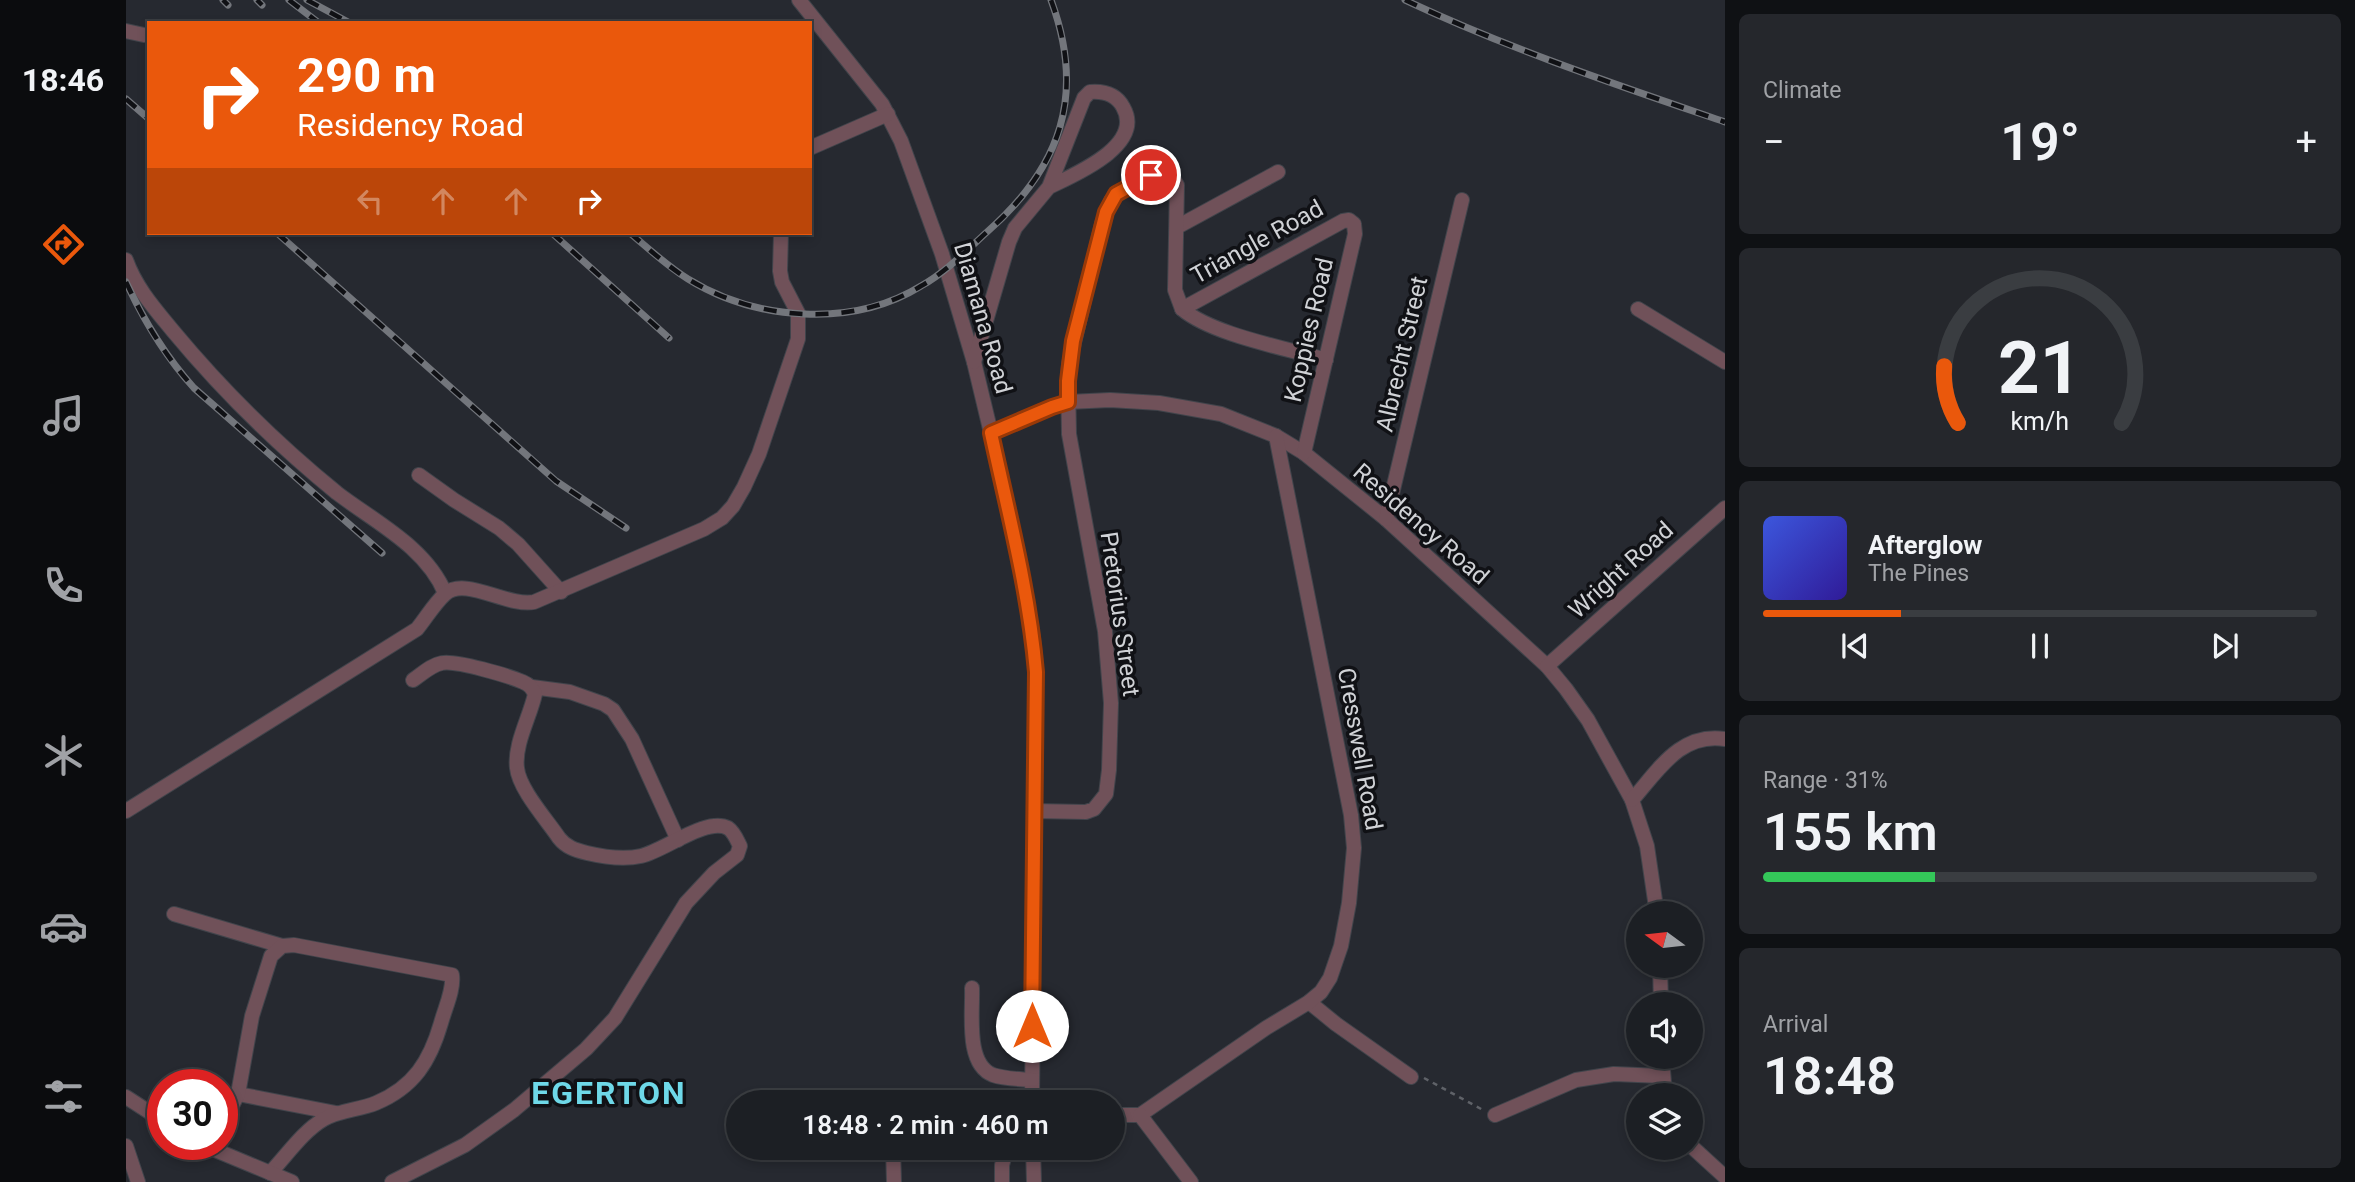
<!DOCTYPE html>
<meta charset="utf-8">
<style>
body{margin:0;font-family:Roboto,sans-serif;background:#25272c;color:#f1f3f6;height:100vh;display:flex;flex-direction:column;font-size:26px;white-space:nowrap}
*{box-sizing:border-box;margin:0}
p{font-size:23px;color:#a0a2a6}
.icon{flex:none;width:38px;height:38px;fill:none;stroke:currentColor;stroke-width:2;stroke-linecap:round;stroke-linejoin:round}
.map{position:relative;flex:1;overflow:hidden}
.drawer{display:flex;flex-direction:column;gap:14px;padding:14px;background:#0f1114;width:630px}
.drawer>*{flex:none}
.guide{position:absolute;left:21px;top:21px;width:665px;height:214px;border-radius:0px;box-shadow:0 4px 10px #0003,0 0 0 2px #3a3d41;background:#ea580c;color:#fff;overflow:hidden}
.needle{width:46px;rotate:285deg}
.fabs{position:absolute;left:1500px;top:901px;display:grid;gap:14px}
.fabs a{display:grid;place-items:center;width:77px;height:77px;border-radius:50%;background:#1c1f24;box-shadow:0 4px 10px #0003,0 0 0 2px #3a3d41;font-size:35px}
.speed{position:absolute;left:21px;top:1069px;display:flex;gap:14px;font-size:35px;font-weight:700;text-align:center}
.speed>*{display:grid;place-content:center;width:91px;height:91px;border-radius:50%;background:#1c1f24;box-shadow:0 4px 10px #0003,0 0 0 2px #3a3d41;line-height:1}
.speed .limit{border:10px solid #d22;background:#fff;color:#111}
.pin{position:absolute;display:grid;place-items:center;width:60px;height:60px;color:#fff;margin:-30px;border:4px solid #fff;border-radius:50%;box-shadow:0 2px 7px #0007}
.me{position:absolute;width:77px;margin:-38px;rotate:0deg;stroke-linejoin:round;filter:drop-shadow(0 0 5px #0008)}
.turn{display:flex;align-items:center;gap:24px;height:147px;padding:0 35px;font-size:32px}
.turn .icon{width:91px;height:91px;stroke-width:2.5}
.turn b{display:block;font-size:49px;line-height:60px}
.lanes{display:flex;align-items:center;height:66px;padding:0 35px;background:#0003;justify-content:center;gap:35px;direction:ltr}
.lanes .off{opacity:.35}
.big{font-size:52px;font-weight:600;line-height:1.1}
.drawer .tile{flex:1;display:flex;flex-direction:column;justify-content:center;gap:10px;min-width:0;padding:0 24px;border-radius:10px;background:#25272c}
.drawer .dial{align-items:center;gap:0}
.dial svg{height:182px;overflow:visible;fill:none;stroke:#3a3d41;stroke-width:7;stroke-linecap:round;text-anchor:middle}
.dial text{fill:#f1f3f6;stroke:none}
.song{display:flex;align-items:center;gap:21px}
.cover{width:84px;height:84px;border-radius:10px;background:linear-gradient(135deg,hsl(230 70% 55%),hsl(250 70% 35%))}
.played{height:7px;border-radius:4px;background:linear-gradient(90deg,#ea580c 25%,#3a3d41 25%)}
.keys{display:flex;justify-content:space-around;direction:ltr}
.heat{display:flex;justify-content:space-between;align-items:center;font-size:38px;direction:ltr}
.charge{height:10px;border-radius:5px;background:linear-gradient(90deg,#34c759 31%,#3a3d41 0)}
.trip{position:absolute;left:600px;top:1090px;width:399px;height:70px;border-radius:35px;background:#1c1f24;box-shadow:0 4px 10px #0003,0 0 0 2px #3a3d41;font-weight:600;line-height:70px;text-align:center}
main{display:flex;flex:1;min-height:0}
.dock{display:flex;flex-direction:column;width:126px;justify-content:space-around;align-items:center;background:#0b0c0e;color:#a0a2a6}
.dock .icon{width:49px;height:49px}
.dock .active{color:#ea580c}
.dock b{font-size:32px;color:#f1f3f6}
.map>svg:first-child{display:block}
</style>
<main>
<nav class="dock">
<b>18:46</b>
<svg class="icon active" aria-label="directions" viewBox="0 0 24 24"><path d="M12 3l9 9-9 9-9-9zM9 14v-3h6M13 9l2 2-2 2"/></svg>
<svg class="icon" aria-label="music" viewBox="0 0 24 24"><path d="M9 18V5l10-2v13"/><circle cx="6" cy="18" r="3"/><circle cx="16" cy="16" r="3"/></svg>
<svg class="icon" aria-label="phone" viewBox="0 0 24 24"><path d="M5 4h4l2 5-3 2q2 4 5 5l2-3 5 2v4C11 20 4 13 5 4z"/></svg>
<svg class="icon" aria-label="climate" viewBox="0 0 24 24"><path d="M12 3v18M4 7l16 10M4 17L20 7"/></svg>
<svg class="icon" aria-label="car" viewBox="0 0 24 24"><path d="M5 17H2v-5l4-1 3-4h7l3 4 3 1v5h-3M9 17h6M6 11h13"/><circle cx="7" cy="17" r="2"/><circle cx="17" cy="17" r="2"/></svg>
<svg class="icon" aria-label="filters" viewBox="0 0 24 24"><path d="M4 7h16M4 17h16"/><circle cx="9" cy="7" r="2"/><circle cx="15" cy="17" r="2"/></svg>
</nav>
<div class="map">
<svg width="1599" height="1182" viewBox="0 0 1599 1182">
<rect width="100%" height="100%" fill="#262930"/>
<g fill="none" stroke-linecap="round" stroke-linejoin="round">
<defs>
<g id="minor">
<polyline points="673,0 756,104 775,141 816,254 848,362 865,433 893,560 907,638 910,672 906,1102"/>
<polyline points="0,31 18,35"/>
<polyline points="684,148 762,114"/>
<polyline points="1051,227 1152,172"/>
<path d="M0,260C10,288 29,309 47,331C96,390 152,445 211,493C249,522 300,547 319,593"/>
<path d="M1056,309C1087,335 1160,348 1200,360"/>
<polyline points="1512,309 1599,362"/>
<path d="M848,362L883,242L889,228L923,187L958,98L964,92C977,91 990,94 997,107C1019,145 950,174 923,187"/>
<polyline points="865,433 926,407 942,402 984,400 1033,403 1095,414 1150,436 1178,453 1260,519 1421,666 1440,689 1462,720 1506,800 1521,846 1531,914"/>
<polyline points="293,475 328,500 373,528 392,544 435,592"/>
<polyline points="1260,519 1336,200"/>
<polyline points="1421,666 1599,508"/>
<polyline points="406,687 444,692 478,704 487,710 506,739 552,840"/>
<path d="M1506,800C1532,771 1554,732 1599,739"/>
<path d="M0,811L291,629C300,618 308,604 319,594C339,576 381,607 408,602L578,529L596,518L607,506L618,487L633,454L672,339V313L656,282L654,271L655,233"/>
<polyline points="908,811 960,812 968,809 980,794 983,770 985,703 979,631 943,434 942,381 943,364 976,224 985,201 996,190 1025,175 1037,173 1044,174 1051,185 1049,290 1056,309 1217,221 1223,220 1228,224 1229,234 1178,453"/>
<polyline points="48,914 156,946"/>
<polyline points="1534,966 1535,1004"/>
<path d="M846,988C847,1013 839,1064 867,1075C879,1079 894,1079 906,1080"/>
<polyline points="1183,1002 1210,1024 1285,1077"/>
<polyline points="1536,1057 1539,1096"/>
<polyline points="112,1094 210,1113"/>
<polyline points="0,1097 37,1121"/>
<polyline points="987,1115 1014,1115 1140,1028 1183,1002 1195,992 1204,978 1215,946 1223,903 1228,848 1225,815 1150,436"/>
<polyline points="1014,1115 1065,1182"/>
<polyline points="1369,1115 1450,1080 1488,1074 1536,1076"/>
<path d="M96,1125L112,1094L126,1016L145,956L156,946L168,945L326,975C328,990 319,1008 315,1023C304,1061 288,1087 250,1103C233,1110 214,1110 198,1119C177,1131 161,1155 144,1173"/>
<polyline points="75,1144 166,1182"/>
<polyline points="1564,1145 1599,1177"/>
<polyline points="0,1146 12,1182"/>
<polyline points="767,1148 768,1182"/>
<polyline points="907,1148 908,1182"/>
<path d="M266,1182L339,1145L388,1110L460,1049L489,1018L560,903L588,873L611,855L614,846C611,840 608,832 602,828C580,817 538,851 515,856C497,860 478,857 461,853C449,850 440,847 433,838C421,820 393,789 391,768C388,744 404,717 409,694C406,688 404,685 397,682C383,676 330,660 316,663C305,665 296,674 287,680"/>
<polyline points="876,1182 876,1165 881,1148"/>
</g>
</defs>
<use href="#minor" stroke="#41444b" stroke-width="16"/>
<polyline stroke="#5f6268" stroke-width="2.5" stroke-dasharray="5 5" stroke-linecap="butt" points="1298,1078 1357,1110"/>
<use href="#minor" stroke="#705159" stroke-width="14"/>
<defs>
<g id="rail">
<polyline points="97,0 102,5"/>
<polyline points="131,0 136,5"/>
<polyline points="163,0 193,23"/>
<polyline points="181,0 224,23"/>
<path d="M1279,0C1383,49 1491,85 1599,122"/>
<polyline points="0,99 23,119"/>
<polyline points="151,233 430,481 500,528"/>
<polyline points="426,233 543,338"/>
<path d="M504,233C523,249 541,266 562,279C630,321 727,328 795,286C820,272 840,251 861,232C935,167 960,95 925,0"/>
<path d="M0,282C18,321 39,356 68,388L256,553"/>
</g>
</defs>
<use href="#rail" stroke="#73767c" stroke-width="7"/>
<use href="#rail" stroke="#101115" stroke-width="4.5" stroke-dasharray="13" stroke-linecap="butt"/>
</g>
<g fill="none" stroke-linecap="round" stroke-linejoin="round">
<defs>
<path id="route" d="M906,1026L910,672C903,591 882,512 865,433L926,407L942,402V381L947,341L980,212L990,194L1025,175"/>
</defs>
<use href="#route" stroke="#983908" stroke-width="18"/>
<use href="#route" stroke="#ea580c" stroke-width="12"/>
</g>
<g text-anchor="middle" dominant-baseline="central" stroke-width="7" stroke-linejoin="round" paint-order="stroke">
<g font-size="24" fill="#d0d2d6" stroke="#101115">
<text transform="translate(1131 242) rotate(-29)">Triangle Road</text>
<text transform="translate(857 318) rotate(74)">Diamana Road</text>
<text transform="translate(1183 330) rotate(-77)">Koppies Road</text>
<text transform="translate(1276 354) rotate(-77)">Albrecht Street</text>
<text transform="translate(1295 524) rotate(41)">Residency Road</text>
<text transform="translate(1495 570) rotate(-42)">Wright Road</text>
<text transform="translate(994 614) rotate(82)">Pretorius Street</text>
<text transform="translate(1234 749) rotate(80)">Cresswell Road</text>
</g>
<g font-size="32" font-weight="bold" letter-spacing="2" fill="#6ed8e8" stroke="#101115">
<text x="483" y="1093">EGERTON</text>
</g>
</g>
</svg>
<div class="fabs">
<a><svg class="needle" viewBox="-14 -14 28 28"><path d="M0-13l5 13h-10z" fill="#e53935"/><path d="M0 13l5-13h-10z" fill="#a0a2a6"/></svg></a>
<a><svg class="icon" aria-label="sound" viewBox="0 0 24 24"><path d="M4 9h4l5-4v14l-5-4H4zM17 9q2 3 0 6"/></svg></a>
<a><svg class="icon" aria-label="layers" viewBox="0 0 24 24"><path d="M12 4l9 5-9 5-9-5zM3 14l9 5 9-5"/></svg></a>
</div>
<div class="speed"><div class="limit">30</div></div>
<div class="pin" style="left:1025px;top:175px;background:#d93025"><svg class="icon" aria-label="arrive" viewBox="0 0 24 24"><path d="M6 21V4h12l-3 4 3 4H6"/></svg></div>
<svg class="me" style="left:906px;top:1026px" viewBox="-20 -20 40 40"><circle r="19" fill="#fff"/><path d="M0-13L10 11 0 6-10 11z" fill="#ea580c"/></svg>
<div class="trip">18:48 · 2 min · 460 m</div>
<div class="guide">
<div class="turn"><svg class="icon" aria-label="right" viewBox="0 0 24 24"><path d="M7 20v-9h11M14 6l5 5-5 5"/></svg><div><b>290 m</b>Residency Road</div></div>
<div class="lanes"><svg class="icon off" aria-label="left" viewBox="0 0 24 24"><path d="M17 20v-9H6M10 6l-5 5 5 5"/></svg><svg class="icon off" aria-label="ahead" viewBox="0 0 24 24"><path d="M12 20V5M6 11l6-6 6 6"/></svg><svg class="icon off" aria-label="ahead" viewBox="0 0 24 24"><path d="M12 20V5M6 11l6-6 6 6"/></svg><svg class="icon" aria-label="right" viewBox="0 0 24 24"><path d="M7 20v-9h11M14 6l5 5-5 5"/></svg></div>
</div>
</div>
<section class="drawer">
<div class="tile"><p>Climate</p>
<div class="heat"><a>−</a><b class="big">19°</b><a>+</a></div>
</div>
<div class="tile dial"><svg viewBox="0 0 100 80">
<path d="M14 69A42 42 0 1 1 86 69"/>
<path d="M14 69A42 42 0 0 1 8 44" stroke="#ea580c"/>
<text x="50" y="56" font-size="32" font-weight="700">21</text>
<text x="50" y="72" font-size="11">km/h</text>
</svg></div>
<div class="tile">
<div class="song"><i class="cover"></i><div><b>Afterglow</b><p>The Pines</p></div></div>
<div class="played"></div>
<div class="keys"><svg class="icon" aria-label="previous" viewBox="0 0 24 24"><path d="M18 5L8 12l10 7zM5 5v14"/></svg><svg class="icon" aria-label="pause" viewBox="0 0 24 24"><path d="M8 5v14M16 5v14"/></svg><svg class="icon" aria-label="next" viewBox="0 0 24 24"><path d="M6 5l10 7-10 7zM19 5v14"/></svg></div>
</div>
<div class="tile"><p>Range · 31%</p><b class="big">155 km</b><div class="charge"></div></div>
<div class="tile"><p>Arrival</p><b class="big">18:48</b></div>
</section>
</main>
